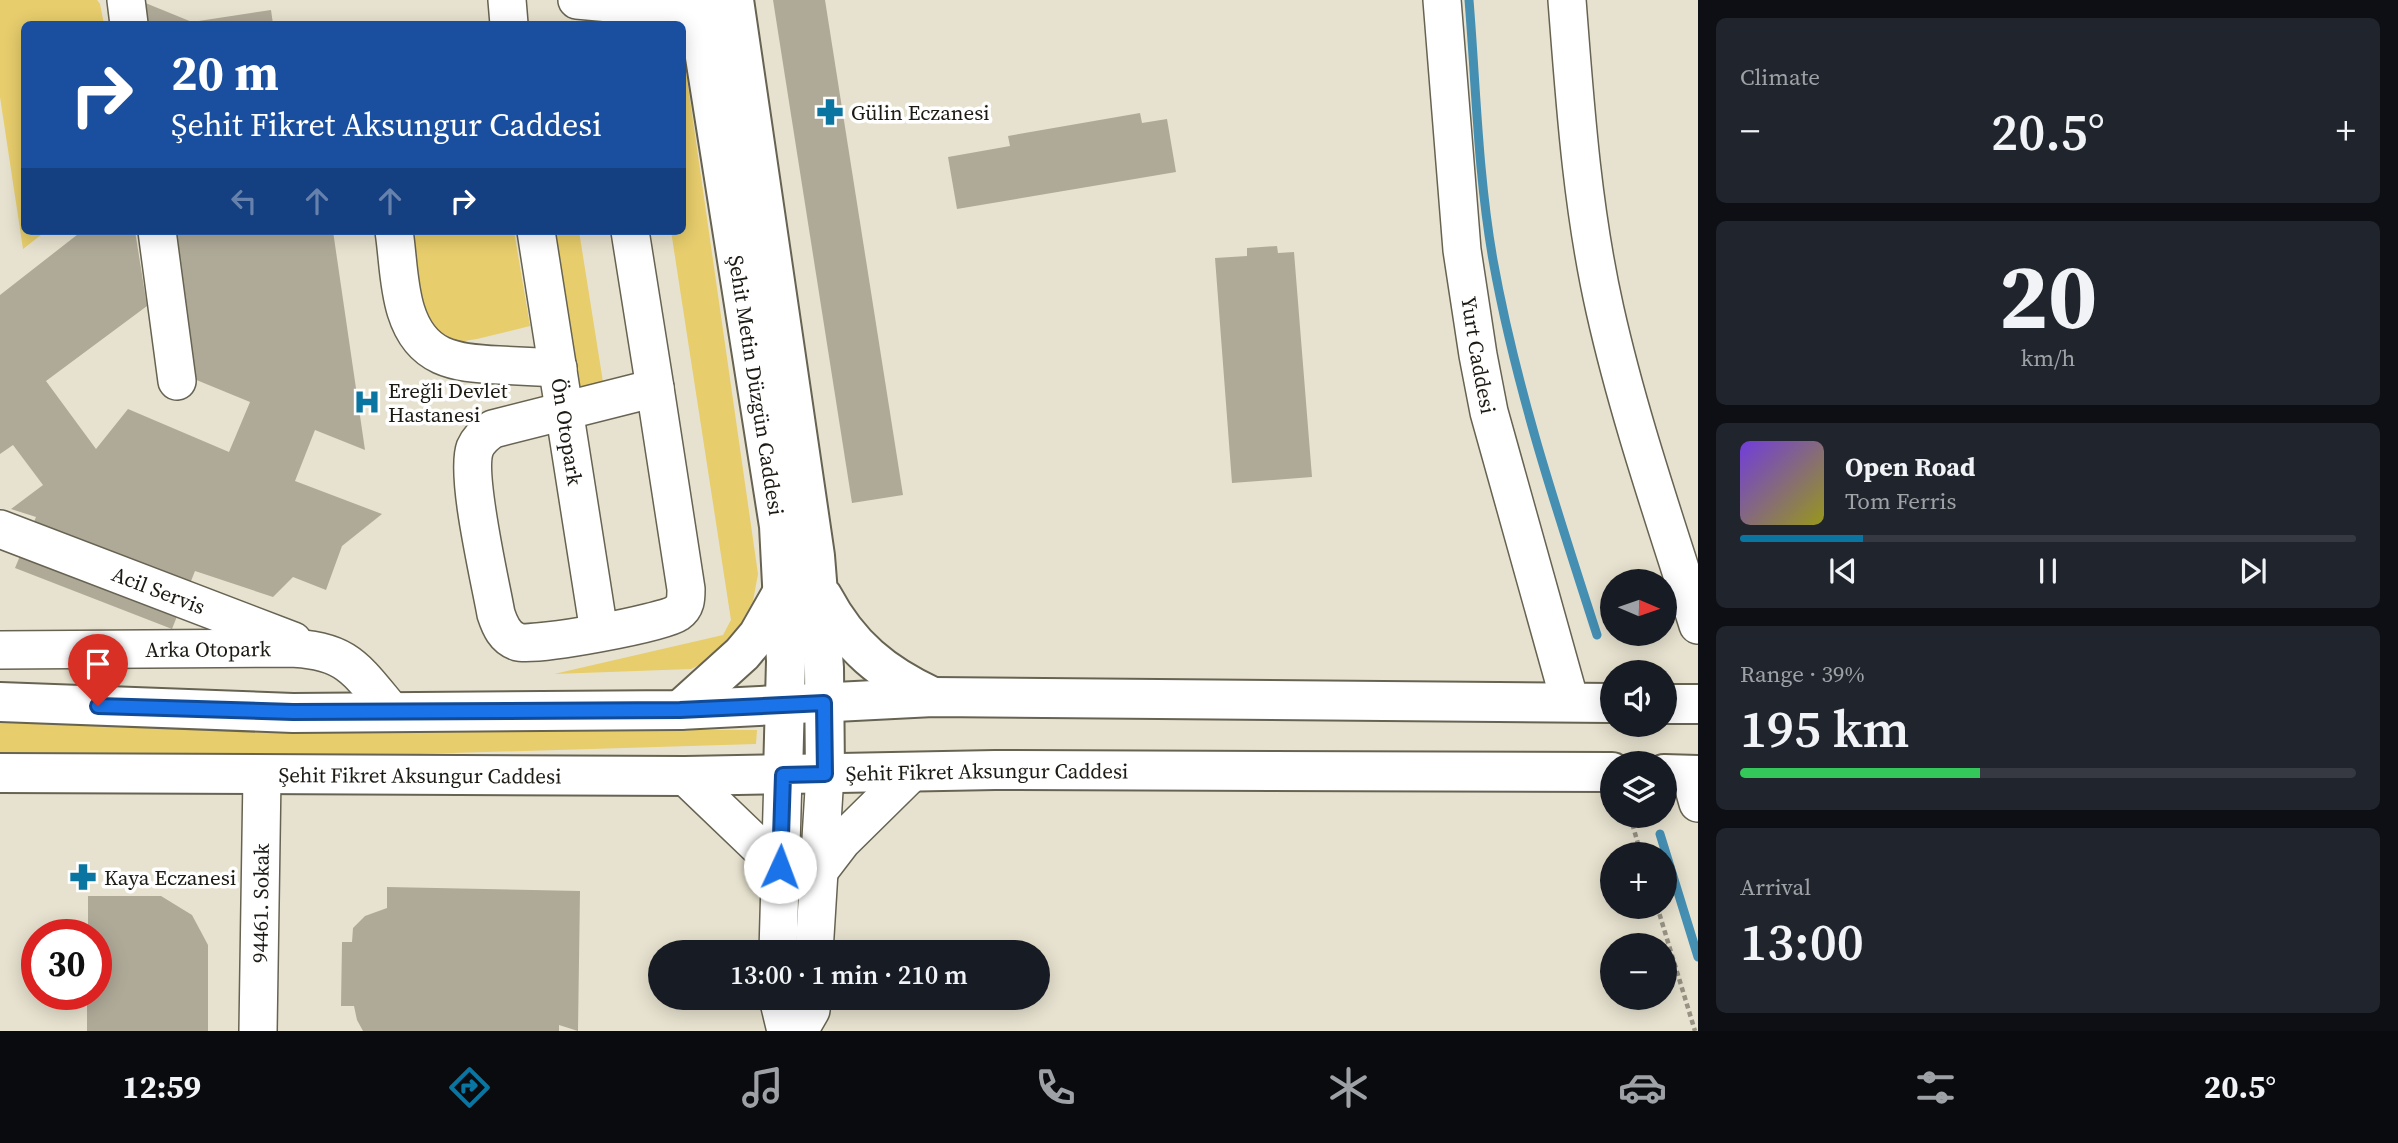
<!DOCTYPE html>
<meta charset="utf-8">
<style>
body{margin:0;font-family:"Source Serif 4",serif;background:#20242c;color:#f1f3f6;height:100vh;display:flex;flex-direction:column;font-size:26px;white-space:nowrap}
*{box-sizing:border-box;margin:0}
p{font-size:23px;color:#9ea1a6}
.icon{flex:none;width:38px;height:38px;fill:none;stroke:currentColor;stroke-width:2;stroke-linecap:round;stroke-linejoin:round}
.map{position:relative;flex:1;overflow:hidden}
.sheet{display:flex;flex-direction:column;gap:18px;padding:18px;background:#0d0f14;width:700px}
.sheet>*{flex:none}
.hud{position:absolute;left:21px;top:21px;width:665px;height:214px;border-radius:10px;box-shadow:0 4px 18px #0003;background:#1a4fa0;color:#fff;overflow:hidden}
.needle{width:46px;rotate:92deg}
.fabs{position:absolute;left:1600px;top:569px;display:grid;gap:14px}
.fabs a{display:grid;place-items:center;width:77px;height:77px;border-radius:50%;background:#171b24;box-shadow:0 4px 18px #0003;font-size:35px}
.speed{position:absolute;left:21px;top:919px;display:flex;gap:14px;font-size:35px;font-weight:700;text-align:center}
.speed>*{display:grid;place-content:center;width:91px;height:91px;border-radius:50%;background:#171b24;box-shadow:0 4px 18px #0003;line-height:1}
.speed .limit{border:10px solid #d22;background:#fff;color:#111}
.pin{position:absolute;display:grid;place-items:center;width:60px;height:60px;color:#fff;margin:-72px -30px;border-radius:50% 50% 50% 0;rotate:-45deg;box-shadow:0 0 7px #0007}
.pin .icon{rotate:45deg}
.me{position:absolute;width:77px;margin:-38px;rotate:2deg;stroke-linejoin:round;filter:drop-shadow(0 0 5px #0008)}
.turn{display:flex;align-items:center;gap:24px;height:147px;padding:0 35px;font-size:32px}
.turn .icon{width:91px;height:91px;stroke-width:2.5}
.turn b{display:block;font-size:49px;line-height:60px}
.lanes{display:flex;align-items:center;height:66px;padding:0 35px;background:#0003;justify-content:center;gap:35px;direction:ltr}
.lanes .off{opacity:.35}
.big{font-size:52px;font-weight:600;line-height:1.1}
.sheet .card{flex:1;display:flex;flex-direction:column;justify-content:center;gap:10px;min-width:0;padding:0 24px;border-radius:10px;background:#20242c}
.sheet .dial{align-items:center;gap:0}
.dial b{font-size:91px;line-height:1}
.song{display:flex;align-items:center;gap:21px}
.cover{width:84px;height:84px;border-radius:10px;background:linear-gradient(135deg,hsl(260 70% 55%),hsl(60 70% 35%))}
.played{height:7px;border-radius:4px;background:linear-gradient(90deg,#0a75a0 20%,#363941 20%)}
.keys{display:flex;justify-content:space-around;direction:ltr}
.heat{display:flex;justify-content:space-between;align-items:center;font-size:38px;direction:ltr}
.charge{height:10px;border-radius:5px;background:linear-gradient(90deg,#34c759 39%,#363941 0)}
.trip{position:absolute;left:648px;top:940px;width:402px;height:70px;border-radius:35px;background:#171b24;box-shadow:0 4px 18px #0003;font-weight:600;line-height:70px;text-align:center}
.tabs{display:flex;height:112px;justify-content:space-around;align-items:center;background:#090b0e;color:#9ea1a6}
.tabs .icon{width:49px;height:49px}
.tabs .current{color:#0a75a0}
.tabs b{font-size:32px;color:#f1f3f6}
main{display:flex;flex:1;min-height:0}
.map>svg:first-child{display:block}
</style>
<main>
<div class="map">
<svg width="1698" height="1031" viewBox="0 0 1698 1031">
<rect width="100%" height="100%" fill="#e7e2cf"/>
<g fill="#e7cd6c">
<polygon points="0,0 97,0 100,4 104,24 24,24 24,231 46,231 23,249 0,97"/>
<polygon points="683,51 758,574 753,601 738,628 715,657 691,669 554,674 723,635 731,620 671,231 682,231"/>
<polygon points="411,231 514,231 530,326 477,339 458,342 442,338 424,318"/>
<polygon points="555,231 579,231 603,382 579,390"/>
<polygon points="0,720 204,729 757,730 756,744 353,756 0,753"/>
</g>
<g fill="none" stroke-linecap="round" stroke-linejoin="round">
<g stroke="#458fb3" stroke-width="9">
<path d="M1469,0C1476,86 1478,175 1493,260C1516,388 1557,511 1597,635"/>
<polyline points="1660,834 1698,957"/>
</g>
</g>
<g fill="#afaa98">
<polygon points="773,0 825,0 903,495 852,503"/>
<polygon points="143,2 192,22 271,10 273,24 146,24"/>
<polygon points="1140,113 1142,123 1167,119 1176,172 957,209 948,157 1010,146 1008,136"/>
<polygon points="82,231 135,231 147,306 46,381 96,449 128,409 229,452 250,402 194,379 174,231 333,231 365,450 315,430 295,481 382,514 342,546 326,590 293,577 273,597 195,571 172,629 15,568 36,517 11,509 43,485 13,445 0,454 0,295"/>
<polygon points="1277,246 1278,253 1294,252 1312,477 1232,483 1215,258 1247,256 1247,248"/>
<polygon points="387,887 580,891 578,1031 559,1025 559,1031 363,1031 357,1020 354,1006 341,1006 342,942 352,942 353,928 365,916 387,908"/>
<polygon points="88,896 161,896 192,915 208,945 208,1031 87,1031 87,994 96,994 96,934 88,934"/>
</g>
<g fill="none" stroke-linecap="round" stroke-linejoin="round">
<defs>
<g id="minor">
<polyline points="126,0 129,24"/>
<polyline points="507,0 509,24"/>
<polyline points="577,0 698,11 717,0"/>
<path id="s1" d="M1442,0L1462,250L1478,355L1489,412L1570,702"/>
<path d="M1567,0C1575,104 1582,208 1605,310C1629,417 1665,520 1698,625"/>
<polyline points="157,231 177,381"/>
<path d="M394,231C398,257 398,286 406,311C421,359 454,363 499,365C519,366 538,367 558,368"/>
<path id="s2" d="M536,231L599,632"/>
<polyline points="630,231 655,388"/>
<path d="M655,388L686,589C686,599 686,607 677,613C663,623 535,647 518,642C505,638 500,626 496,614C490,580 465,475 475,448C479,439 485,434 493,429Z"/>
<path id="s3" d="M0,529L293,641"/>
<path id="s4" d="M0,650L286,648C347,649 356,669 392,712"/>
<polyline points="1690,775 1698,803"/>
<polyline points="685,776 780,867"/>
<polyline points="819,871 842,841 912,772"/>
<polyline points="778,952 783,775"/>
<polyline points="814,952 825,774"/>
<polyline points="778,998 786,1031"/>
<path id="s5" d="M258,1031L262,776"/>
<polyline points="799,1031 811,1010 812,998"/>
</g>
<g id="major">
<path id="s6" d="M696,0L779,526L786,661L783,775"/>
<polyline points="734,0 815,556 824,668 825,774"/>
<path d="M823,597C849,646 883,674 933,697"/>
<polyline points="0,702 293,713 680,710 933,697 1612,703"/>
<polyline points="1664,704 1698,704"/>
<polyline points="680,710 742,654 758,635 783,591"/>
<path id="s7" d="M0,773L685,776L995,770L1612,772"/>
<polyline points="1664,774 1698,775"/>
</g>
</defs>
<use href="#minor" stroke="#676352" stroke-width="40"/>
<use href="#major" stroke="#676352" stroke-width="42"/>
<g stroke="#969284" stroke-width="4.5" stroke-dasharray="5 3.5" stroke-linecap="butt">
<polyline points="1630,816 1641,854"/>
<polyline points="1657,906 1695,1031"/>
</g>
<use href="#minor" stroke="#fff" stroke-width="37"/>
<use href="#major" stroke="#fff" stroke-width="38"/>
</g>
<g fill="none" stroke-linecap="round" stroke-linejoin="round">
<defs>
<polyline id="route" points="98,706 293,712 680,710 824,703 825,774 783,775 780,867"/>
</defs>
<use href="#route" stroke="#114b97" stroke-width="18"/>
<use href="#route" stroke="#1a73e8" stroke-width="12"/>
</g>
<defs>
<symbol id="pharmacy-bare" viewBox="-9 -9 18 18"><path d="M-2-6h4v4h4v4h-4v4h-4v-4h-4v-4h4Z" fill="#0a75a0" stroke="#fff" stroke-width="2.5" paint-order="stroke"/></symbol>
<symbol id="hospital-bare" viewBox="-9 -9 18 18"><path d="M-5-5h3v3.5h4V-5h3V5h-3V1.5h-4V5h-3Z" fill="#0a75a0" stroke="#fff" stroke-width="2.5" paint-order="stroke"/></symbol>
</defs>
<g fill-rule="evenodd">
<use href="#pharmacy-bare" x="811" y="93" width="38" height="38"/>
<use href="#hospital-bare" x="348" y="383" width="38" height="38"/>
<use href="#pharmacy-bare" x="64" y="858" width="38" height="38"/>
</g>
<g text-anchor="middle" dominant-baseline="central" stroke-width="7" stroke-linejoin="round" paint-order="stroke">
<g font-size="21" fill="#1c1a13" stroke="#fff" text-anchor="start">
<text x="851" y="112">Gülin Eczanesi</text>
<text x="388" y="390">Ereğli Devlet<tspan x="388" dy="24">Hastanesi</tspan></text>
<text x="104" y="877">Kaya Eczanesi</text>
</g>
<g font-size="21" fill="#1c1a13" stroke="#fff">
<text stroke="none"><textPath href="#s1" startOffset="357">Yurt Caddesi</textPath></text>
<text stroke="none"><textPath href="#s6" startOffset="390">Şehit Metin Düzgün Caddesi</textPath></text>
<text stroke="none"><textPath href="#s2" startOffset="203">Ön Otopark</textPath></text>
<text stroke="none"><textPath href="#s3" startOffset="170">Acil Servis</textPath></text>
<text stroke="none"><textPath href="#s4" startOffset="208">Arka Otopark</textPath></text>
<text stroke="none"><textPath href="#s7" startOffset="987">Şehit Fikret Aksungur Caddesi</textPath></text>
<text stroke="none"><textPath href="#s7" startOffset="420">Şehit Fikret Aksungur Caddesi</textPath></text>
<text stroke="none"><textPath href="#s5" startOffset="128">94461. Sokak</textPath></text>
</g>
</g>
</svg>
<div class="fabs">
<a><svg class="needle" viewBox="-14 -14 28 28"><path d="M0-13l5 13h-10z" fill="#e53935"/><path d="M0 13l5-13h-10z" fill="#9ea1a6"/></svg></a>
<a><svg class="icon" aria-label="sound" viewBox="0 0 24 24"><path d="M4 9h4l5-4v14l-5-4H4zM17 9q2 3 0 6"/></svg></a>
<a><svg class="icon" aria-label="layers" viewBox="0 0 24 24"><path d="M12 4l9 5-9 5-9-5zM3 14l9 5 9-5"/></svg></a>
<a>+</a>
<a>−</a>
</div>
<div class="speed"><div class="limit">30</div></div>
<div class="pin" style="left:98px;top:706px;background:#d93025"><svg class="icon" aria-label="arrive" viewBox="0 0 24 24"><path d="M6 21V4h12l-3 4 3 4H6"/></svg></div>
<svg class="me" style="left:780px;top:867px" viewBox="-20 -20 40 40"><circle r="19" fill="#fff"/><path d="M0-13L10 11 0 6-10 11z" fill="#1a73e8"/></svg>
<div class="trip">13:00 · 1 min · 210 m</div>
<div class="hud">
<div class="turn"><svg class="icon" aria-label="right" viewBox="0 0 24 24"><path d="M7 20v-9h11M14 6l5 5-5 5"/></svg><div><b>20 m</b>Şehit Fikret Aksungur Caddesi</div></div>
<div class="lanes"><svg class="icon off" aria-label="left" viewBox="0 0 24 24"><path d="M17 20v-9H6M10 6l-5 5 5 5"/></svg><svg class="icon off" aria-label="ahead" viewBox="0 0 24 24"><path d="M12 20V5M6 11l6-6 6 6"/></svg><svg class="icon off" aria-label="ahead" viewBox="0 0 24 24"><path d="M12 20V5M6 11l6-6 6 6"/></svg><svg class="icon" aria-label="right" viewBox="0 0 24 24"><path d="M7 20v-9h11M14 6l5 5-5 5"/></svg></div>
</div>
</div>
<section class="sheet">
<div class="card"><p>Climate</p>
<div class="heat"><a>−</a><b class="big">20.5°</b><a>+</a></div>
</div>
<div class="card dial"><b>20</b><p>km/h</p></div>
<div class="card">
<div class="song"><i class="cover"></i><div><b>Open Road</b><p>Tom Ferris</p></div></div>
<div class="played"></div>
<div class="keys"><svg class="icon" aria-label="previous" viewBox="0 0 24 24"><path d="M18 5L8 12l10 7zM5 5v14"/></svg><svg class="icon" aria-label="pause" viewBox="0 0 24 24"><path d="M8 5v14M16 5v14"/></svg><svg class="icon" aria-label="next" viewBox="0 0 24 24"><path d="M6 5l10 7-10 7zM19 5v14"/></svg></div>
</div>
<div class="card"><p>Range · 39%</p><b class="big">195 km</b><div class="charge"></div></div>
<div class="card"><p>Arrival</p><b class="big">13:00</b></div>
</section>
</main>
<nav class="tabs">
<b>12:59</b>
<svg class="icon current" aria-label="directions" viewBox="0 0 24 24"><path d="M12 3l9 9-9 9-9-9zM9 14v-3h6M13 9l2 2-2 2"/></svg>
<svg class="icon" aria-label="music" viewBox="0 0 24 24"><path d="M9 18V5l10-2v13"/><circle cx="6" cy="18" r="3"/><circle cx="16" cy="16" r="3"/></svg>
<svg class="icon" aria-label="phone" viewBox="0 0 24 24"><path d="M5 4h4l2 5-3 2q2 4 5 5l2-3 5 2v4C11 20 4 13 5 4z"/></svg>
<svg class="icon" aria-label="climate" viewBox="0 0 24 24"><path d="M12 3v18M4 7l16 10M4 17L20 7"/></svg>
<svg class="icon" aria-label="car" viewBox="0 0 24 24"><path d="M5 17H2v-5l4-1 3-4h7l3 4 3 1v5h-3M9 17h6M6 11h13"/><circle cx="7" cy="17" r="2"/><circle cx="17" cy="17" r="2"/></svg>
<svg class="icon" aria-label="filters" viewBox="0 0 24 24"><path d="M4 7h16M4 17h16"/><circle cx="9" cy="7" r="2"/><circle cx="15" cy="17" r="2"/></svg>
<b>20.5°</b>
</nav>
